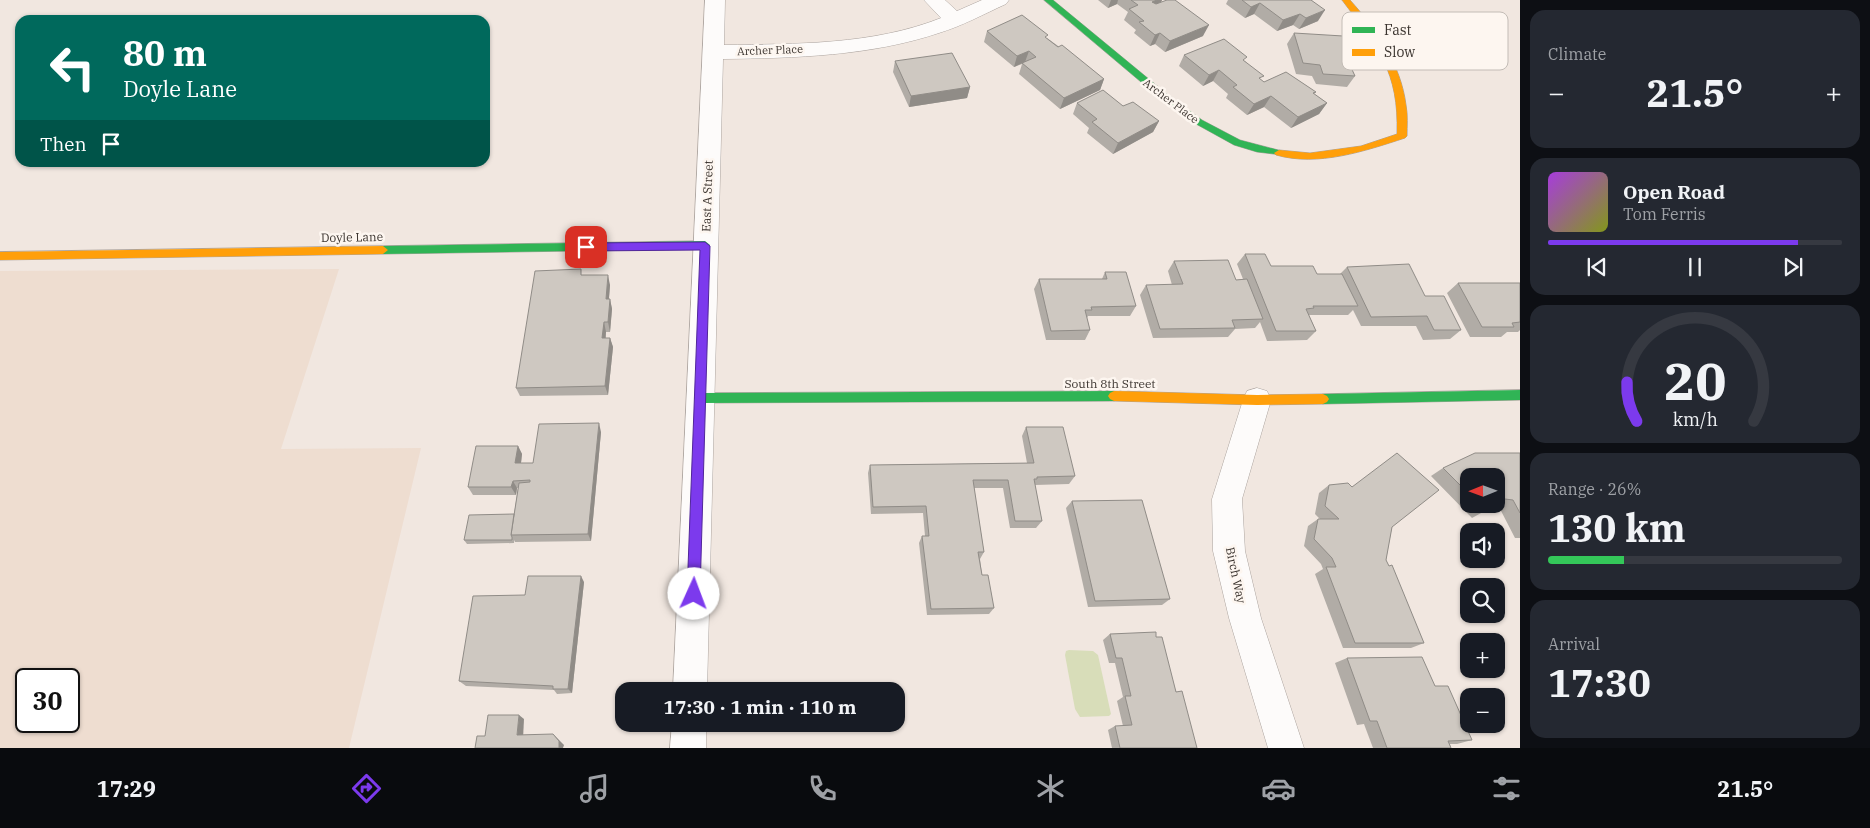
<!DOCTYPE html>
<meta charset="utf-8">
<style>
body{margin:0;font-family:"IBM Plex Serif",serif;background:#242831;color:#f1f3f6;height:100vh;display:flex;flex-direction:column;font-size:19px;white-space:nowrap}
*{box-sizing:border-box;margin:0}
p{font-size:16px;color:#9ea1a6}
.icon{flex:none;width:28px;height:28px;fill:none;stroke:currentColor;stroke-width:2;stroke-linecap:round;stroke-linejoin:round}
.map{position:relative;flex:1;overflow:hidden}
.details{display:flex;flex-direction:column;gap:10px;padding:10px;background:#0d0f14;width:350px}
.details>*{flex:none}
.top-card{position:absolute;left:15px;top:15px;width:475px;height:152px;border-radius:15px;box-shadow:0 1px 4px #0004;background:#00695c;color:#fff;overflow:hidden}
.needle{width:32px;rotate:269deg}
.fabs{position:absolute;left:1460px;top:468px;display:grid;gap:10px}
.fabs a{display:grid;place-items:center;width:45px;height:45px;border-radius:10px;background:#171b24;box-shadow:0 1px 4px #0004;font-size:25px}
.speed{position:absolute;left:15px;top:668px;display:flex;gap:10px;font-size:25px;font-weight:700;text-align:center}
.speed>*{display:grid;place-content:center;width:65px;height:65px;border-radius:50%;background:#171b24;box-shadow:0 1px 4px #0004;line-height:1}
.speed .limit{border:2px solid #111;border-radius:8px;background:#fff;color:#111}
.pin{position:absolute;display:grid;place-items:center;width:42px;height:42px;color:#fff;margin:-21px;border-radius:10px;box-shadow:0 2px 8px #0006}
.me{position:absolute;width:55px;margin:-28px;rotate:2deg;stroke-linejoin:round;filter:drop-shadow(0 0 4px #0008)}
.turn{display:flex;align-items:center;gap:18px;height:105px;padding:0 25px;font-size:22px}
.turn .icon{width:65px;height:65px;stroke-width:2.5}
.turn b{display:block;font-size:35px;line-height:42px}
.then{display:flex;align-items:center;height:48px;padding:0 25px;background:#0003;gap:10px;font-size:19px}
.big{font-size:38px;font-weight:700;line-height:1.1}
.details .widget{flex:1;display:flex;flex-direction:column;justify-content:center;gap:8px;min-width:0;padding:0 18px;border-radius:15px;background:#242831}
.details .dial{align-items:center;gap:0}
.dial svg{height:130px;overflow:visible;fill:none;stroke:#363941;stroke-width:7;stroke-linecap:round;text-anchor:middle}
.dial text{fill:#f1f3f6;stroke:none}
.song{display:flex;align-items:center;gap:15px}
.cover{width:60px;height:60px;border-radius:8px;background:linear-gradient(135deg,hsl(280 70% 55%),hsl(70 70% 35%))}
.played{height:5px;border-radius:2px;background:linear-gradient(90deg,#7c3aed 85%,#363941 85%)}
.keys{display:flex;justify-content:space-around;direction:ltr}
.heat{display:flex;justify-content:space-between;align-items:center;font-size:28px;direction:ltr}
.charge{height:8px;border-radius:4px;background:linear-gradient(90deg,#34c759 26%,#363941 0)}
.trip{position:absolute;left:615px;top:682px;width:290px;height:50px;border-radius:15px;background:#171b24;box-shadow:0 1px 4px #0004;font-weight:700;line-height:50px;text-align:center}
.dock{display:flex;height:80px;justify-content:space-around;align-items:center;background:#090b0e;color:#9ea1a6}
.dock .icon{width:35px;height:35px}
.dock .on{color:#7c3aed}
.dock b{font-size:22px;color:#f1f3f6}
main{display:flex;flex:1;min-height:0}
.map>svg:first-child{display:block}
</style>
<main>
<div class="map">
<svg width="1520" height="748" viewBox="0 0 1520 748">
<rect width="100%" height="100%" fill="#f1e7e0"/>
<path fill="#eeddd0" fill-rule="evenodd" d="M339,269L281,449L421,448L349,748H0V271ZM26,679H69V721H26Z"/>
<polygon fill="#d8ddb9" points="1069,650 1093,651 1098,655 1111,714 1109,716 1080,717 1075,709 1065,655 1066,651"/>
<g fill="none" stroke-linecap="round" stroke-linejoin="round">
<defs>
<g id="street">
<path d="M705,0H725L724,45C796,44 873,45 941,18L924,0H945L957,11L982,0H1009L1006,4C984,14 962,26 939,33C870,56 796,58 723,59L707,691H673Z"/>
<polygon points="1257,388 1267,391 1271,400 1242,499 1245,551 1261,618 1304,748 1268,748 1229,618 1213,551 1212,499 1243,400 1247,391"/>
<polygon points="672,724 706,724 706,748 670,748"/>
</g>
<g id="fast">
<polygon points="1044,0 1053,0 1167,94 1202,120 1240,140 1282,151 1282,155 1257,152 1234,145 1196,124 1160,98"/>
<polygon points="705,241 710,245 705,249 383,254 378,250 383,246"/>
<polygon points="1520,390 1520,400 1323,404 1319,402 1317,399 1319,396 1323,394"/>
<polygon points="1114,391 1118,393 1120,396 1118,399 1114,401 700,403 696,401 694,398 696,395 700,393"/>
</g>
<g id="slow">
<path d="M1342,0H1350C1377,30 1401,65 1406,105C1408,115 1407,126 1407,136L1405,138C1365,151 1318,167 1276,155L1274,153L1279,150L1310,153L1361,146L1397,134C1399,71 1378,48 1342,0Z"/>
<polygon points="383,246 388,250 383,254 0,260 0,252"/>
<polygon points="1114,391 1257,395 1323,394 1327,396 1329,399 1327,402 1323,404 1257,405 1114,401 1110,399 1108,396 1110,393"/>
</g>
</defs>
<use href="#street" stroke="#aca49f" stroke-width="1"/>
<use href="#fast" stroke="#aca49f" stroke-width="1"/>
<use href="#slow" stroke="#aca49f" stroke-width="1"/>
<use href="#street" fill="#fdfbfa" fill-rule="evenodd"/>
<use href="#fast" fill="#30b455" fill-rule="evenodd"/>
<use href="#slow" fill="#ff9f0a" fill-rule="evenodd"/>
</g>
<g fill="#b1aca6" fill-rule="evenodd">
<polygon points="1098,0 1162,0 1161,2 1203,36 1165,52 1155,44 1150,46 1134,33 1136,30 1124,20 1128,12 1117,4 1108,8"/>
<polygon points="1228,0 1312,0 1318,21 1299,29 1293,25 1277,31 1254,14 1245,18 1226,4"/>
<polygon points="987,31 1047,38 1104,79 1100,90 1060,109 1019,74 1022,64 1014,67 984,42"/>
<polygon points="1294,33 1353,61 1350,65 1355,76 1347,87 1316,84 1312,76 1296,74 1287,44"/>
<polygon points="1184,55 1245,61 1261,80 1264,82 1316,92 1314,94 1327,103 1319,114 1291,128 1264,107 1247,115 1226,98 1228,94 1213,81 1203,86 1179,66"/>
<polygon points="895,61 970,87 967,98 909,107 893,72"/>
<polygon points="1077,103 1123,106 1159,121 1153,132 1113,154 1087,133 1089,128 1073,114"/>
<polygon points="1245,254 1271,266 1317,274 1340,274 1347,267 1425,296 1461,330 1450,339 1423,340 1416,326 1361,326 1353,310 1348,315 1309,315 1316,331 1307,340 1267,341 1260,322 1255,328 1235,329 1228,337 1153,338 1140,295 1146,285 1172,285 1168,271 1174,261 1236,280 1243,279 1237,264"/>
<polygon points="1105,272 1136,306 1130,316 1088,316 1087,318 1090,330 1085,340 1046,340 1034,289 1039,279 1102,279"/>
<polygon points="583,275 610,285 609,299 610,299 612,309 610,332 606,332 606,338 610,338 613,347 608,395 520,396 516,388"/>
<polygon points="1458,283 1520,283 1520,330 1518,332 1507,332 1501,337 1470,337 1447,293"/>
<polygon points="1026,427 1075,476 1069,484 1035,485 1042,521 1036,528 1010,528 1003,488 974,488 984,552 980,559 982,575 994,608 989,614 927,615 919,543 922,536 925,536 923,513 871,514 868,473 870,465 1027,463 1022,436"/>
<polygon points="601,432 591,541 515,542 514,540 514,543 467,544 464,540 514,514 518,488 517,488 516,495 473,495 468,487 518,446 522,454 521,463 533,463"/>
<path d="M1520,453V538H1515L1499,507H1492L1472,518L1431,476L1443,468ZM1469,476L1496,504H1469Z"/>
<polygon points="1329,485 1392,527 1386,560 1424,643 1411,648 1343,648 1315,574 1323,569 1321,564 1304,546 1308,526 1318,519 1320,519 1315,514 1319,493"/>
<polygon points="1072,501 1170,599 1162,605 1088,607 1066,508"/>
<polygon points="584,582 572,693 557,694 554,690 466,686 459,681 525,595"/>
<polygon points="1110,634 1156,637 1197,748 1112,748 1108,730 1115,726 1123,726 1117,701 1123,697 1115,663 1109,663 1103,640"/>
<polygon points="1347,658 1435,686 1472,740 1457,744 1450,744 1451,748 1373,748 1364,724 1357,725 1335,663"/>
</g>
<g fill="#908c87">
<polygon points="1111,0 1118,0 1117,4 1108,8"/>
<polygon points="1157,0 1162,0 1158,9 1152,2"/>
<polygon points="1260,3 1254,14 1245,18 1251,7"/>
<polygon points="1325,10 1318,21 1299,29 1306,18"/>
<polygon points="1300,14 1293,25 1277,31 1283,20"/>
<polygon points="1209,25 1203,36 1165,52 1170,41"/>
<polygon points="1160,33 1155,44 1150,46 1155,35"/>
<polygon points="1029,51 1025,62 1014,67 1017,56"/>
<polygon points="1219,70 1213,81 1203,86 1209,75"/>
<polygon points="1104,79 1100,90 1060,109 1064,98"/>
<polygon points="970,87 967,98 909,107 911,96"/>
<polygon points="1271,96 1264,107 1247,115 1254,104"/>
<polygon points="1327,103 1319,114 1291,128 1298,117"/>
<polygon points="1159,121 1153,132 1113,154 1118,143"/>
<polygon points="608,275 610,285 608,309 606,299"/>
<polygon points="610,299 612,309 610,332 608,322"/>
<polygon points="604,322 606,332 604,348 602,338"/>
<polygon points="610,338 613,347 608,395 605,386"/>
<polygon points="599,423 601,432 591,541 588,534"/>
<polygon points="518,446 522,454 520,471 515,463"/>
<polygon points="513,481 517,488 516,495 511,487"/>
<polygon points="581,576 584,582 572,693 568,689"/>
<polygon points="519,715 524,719 523,739 517,735"/>
<polygon points="553,734 564,745 563,748 559,748"/>
</g>
<g fill="#cec8c1" stroke="#908c87">
<polygon points="1131,0 1157,0 1152,2 1156,4 1167,0 1175,0 1209,25 1170,41 1160,33 1155,35 1139,22 1144,21 1129,9 1138,5"/>
<polygon points="1242,0 1311,0 1325,10 1306,18 1300,14 1283,20 1260,3 1251,7"/>
<polygon points="1022,15 1048,35 1045,37 1058,47 1062,45 1104,79 1064,98 1022,63 1036,57 1029,51 1017,56 987,31"/>
<polygon points="1294,33 1343,36 1353,61 1348,61 1355,76 1323,74 1320,65 1303,63"/>
<polygon points="1224,39 1247,57 1243,60 1264,76 1259,78 1264,82 1286,72 1316,92 1313,93 1327,103 1298,117 1271,96 1254,104 1233,87 1237,85 1219,70 1209,75 1184,55"/>
<polygon points="952,53 970,87 911,96 895,61"/>
<polygon points="1103,90 1123,106 1133,102 1159,121 1118,143 1092,122 1097,119 1077,103"/>
<polygon points="1245,254 1265,254 1271,266 1313,266 1317,274 1342,274 1358,306 1313,306 1314,308 1306,309 1316,331 1276,331"/>
<polygon points="1228,260 1236,280 1247,279 1263,319 1232,320 1235,328 1160,329 1146,285 1183,284 1174,261"/>
<polygon points="1409,264 1425,296 1444,296 1461,330 1434,330 1427,316 1371,317 1347,267"/>
<polygon points="581,269 581,275 608,275 606,299 610,299 608,322 604,322 602,338 610,338 605,386 516,388 535,271"/>
<polygon points="1105,272 1126,272 1136,306 1091,307 1092,310 1085,310 1090,330 1051,331 1039,279 1107,279"/>
<polygon points="1458,283 1520,283 1520,322 1512,323 1514,327 1482,327"/>
<polygon points="599,423 588,534 511,535 519,483 530,482 530,480 513,481 511,487 468,487 476,446 518,446 515,463 533,463 539,424"/>
<polygon points="1026,427 1063,427 1075,476 1037,477 1037,479 1034,479 1042,521 1015,521 1008,480 973,480 984,552 978,552 982,575 988,575 994,608 931,609 922,536 929,536 926,506 873,507 870,465 1034,463"/>
<polygon points="1397,453 1439,490 1392,527 1386,560 1389,566 1392,565 1424,643 1355,643 1326,567 1336,567 1332,558 1314,539 1318,519 1339,519 1325,506 1329,485 1348,483 1352,487"/>
<polygon points="1475,453 1520,453 1520,513 1513,500 1505,499 1485,511 1478,504 1496,504 1496,476 1469,476 1469,494 1443,468"/>
<polygon points="1142,500 1170,599 1095,601 1072,501"/>
<polygon points="514,514 511,535 512,537 512,540 464,540 469,515"/>
<polygon points="528,576 581,576 568,689 553,689 553,686 459,681 473,596 525,595"/>
<polygon points="1156,632 1156,637 1162,637 1176,692 1182,691 1197,748 1120,748 1115,726 1132,725 1125,696 1131,696 1122,658 1116,658 1110,634"/>
<polygon points="1422,657 1435,686 1448,686 1472,740 1448,741 1451,748 1387,748 1377,721 1370,721 1347,658"/>
<polygon points="488,715 519,715 517,735 553,734 559,741 559,748 475,748 477,736 485,736"/>
</g>
<polygon fill="#7c3aed" stroke="#51269a" points="705,242 710,246 700,594 698,598 694,600 689,598 687,594 700,250 586,251 581,247 586,243"/>
<g text-anchor="middle" dominant-baseline="central" stroke-width="5" stroke-linejoin="round" paint-order="stroke">
<g font-size="11" fill="#3c3530" stroke="#fdf6f0">
<text transform="translate(770 50) rotate(-2)">Archer Place</text>
<text transform="translate(1171 101) rotate(37)">Archer Place</text>
</g>
<g font-size="12" fill="#3c3530" stroke="#fdf6f0">
<text transform="translate(707 196) rotate(-88)">East A Street</text>
<text transform="translate(352 237) rotate(-1)">Doyle Lane</text>
<text x="1110" y="383">South 8th Street</text>
<text transform="translate(1236 575) rotate(78)">Birch Way</text>
</g>
</g>
<rect x="1342" y="12" width="166" height="58" rx="8" fill="#fdf6f0" stroke="#c3bcb6" stroke-width="1"/>
<rect x="1352" y="27" width="23" height="6" fill="#30b455"/>
<rect x="1352" y="49" width="23" height="7" fill="#ff9f0a"/>
<g font-size="14" fill="#3c3530">
<text x="1384" y="35">Fast</text>
<text x="1384" y="57">Slow</text>
</g>
</svg>
<div class="fabs">
<a><svg class="needle" viewBox="-14 -14 28 28"><path d="M0-13l5 13h-10z" fill="#e53935"/><path d="M0 13l5-13h-10z" fill="#9ea1a6"/></svg></a>
<a><svg class="icon" aria-label="sound" viewBox="0 0 24 24"><path d="M4 9h4l5-4v14l-5-4H4zM17 9q2 3 0 6"/></svg></a>
<a><svg class="icon" aria-label="search" viewBox="0 0 24 24"><circle cx="10" cy="10" r="6"/><path d="M15 15l6 6"/></svg></a>
<a>+</a>
<a>−</a>
</div>
<div class="speed"><div class="limit">30</div></div>
<div class="pin" style="left:586px;top:247px;background:#d93025"><svg class="icon" aria-label="arrive" viewBox="0 0 24 24"><path d="M6 21V4h12l-3 4 3 4H6"/></svg></div>
<svg class="me" style="left:694px;top:594px" viewBox="-20 -20 40 40"><circle r="19" fill="#fff"/><path d="M0-13L10 11 0 6-10 11z" fill="#7c3aed"/></svg>
<div class="trip">17:30 · 1 min · 110 m</div>
<div class="top-card">
<div class="turn"><svg class="icon" aria-label="left" viewBox="0 0 24 24"><path d="M17 20v-9H6M10 6l-5 5 5 5"/></svg><div><b>80 m</b>Doyle Lane</div></div>
<div class="then">Then<svg class="icon" aria-label="arrive" viewBox="0 0 24 24"><path d="M6 21V4h12l-3 4 3 4H6"/></svg></div>
</div>
</div>
<section class="details">
<div class="widget"><p>Climate</p>
<div class="heat"><a>−</a><b class="big">21.5°</b><a>+</a></div>
</div>
<div class="widget">
<div class="song"><i class="cover"></i><div><b>Open Road</b><p>Tom Ferris</p></div></div>
<div class="played"></div>
<div class="keys"><svg class="icon" aria-label="previous" viewBox="0 0 24 24"><path d="M18 5L8 12l10 7zM5 5v14"/></svg><svg class="icon" aria-label="pause" viewBox="0 0 24 24"><path d="M8 5v14M16 5v14"/></svg><svg class="icon" aria-label="next" viewBox="0 0 24 24"><path d="M6 5l10 7-10 7zM19 5v14"/></svg></div>
</div>
<div class="widget dial"><svg viewBox="0 0 100 80">
<path d="M14 69A42 42 0 1 1 86 69"/>
<path d="M14 69A42 42 0 0 1 8 45" stroke="#7c3aed"/>
<text x="50" y="56" font-size="32" font-weight="700">20</text>
<text x="50" y="72" font-size="11">km/h</text>
</svg></div>
<div class="widget"><p>Range · 26%</p><b class="big">130 km</b><div class="charge"></div></div>
<div class="widget"><p>Arrival</p><b class="big">17:30</b></div>
</section>
</main>
<nav class="dock">
<b>17:29</b>
<svg class="icon on" aria-label="directions" viewBox="0 0 24 24"><path d="M12 3l9 9-9 9-9-9zM9 14v-3h6M13 9l2 2-2 2"/></svg>
<svg class="icon" aria-label="music" viewBox="0 0 24 24"><path d="M9 18V5l10-2v13"/><circle cx="6" cy="18" r="3"/><circle cx="16" cy="16" r="3"/></svg>
<svg class="icon" aria-label="phone" viewBox="0 0 24 24"><path d="M5 4h4l2 5-3 2q2 4 5 5l2-3 5 2v4C11 20 4 13 5 4z"/></svg>
<svg class="icon" aria-label="climate" viewBox="0 0 24 24"><path d="M12 3v18M4 7l16 10M4 17L20 7"/></svg>
<svg class="icon" aria-label="car" viewBox="0 0 24 24"><path d="M5 17H2v-5l4-1 3-4h7l3 4 3 1v5h-3M9 17h6M6 11h13"/><circle cx="7" cy="17" r="2"/><circle cx="17" cy="17" r="2"/></svg>
<svg class="icon" aria-label="filters" viewBox="0 0 24 24"><path d="M4 7h16M4 17h16"/><circle cx="9" cy="7" r="2"/><circle cx="15" cy="17" r="2"/></svg>
<b>21.5°</b>
</nav>
